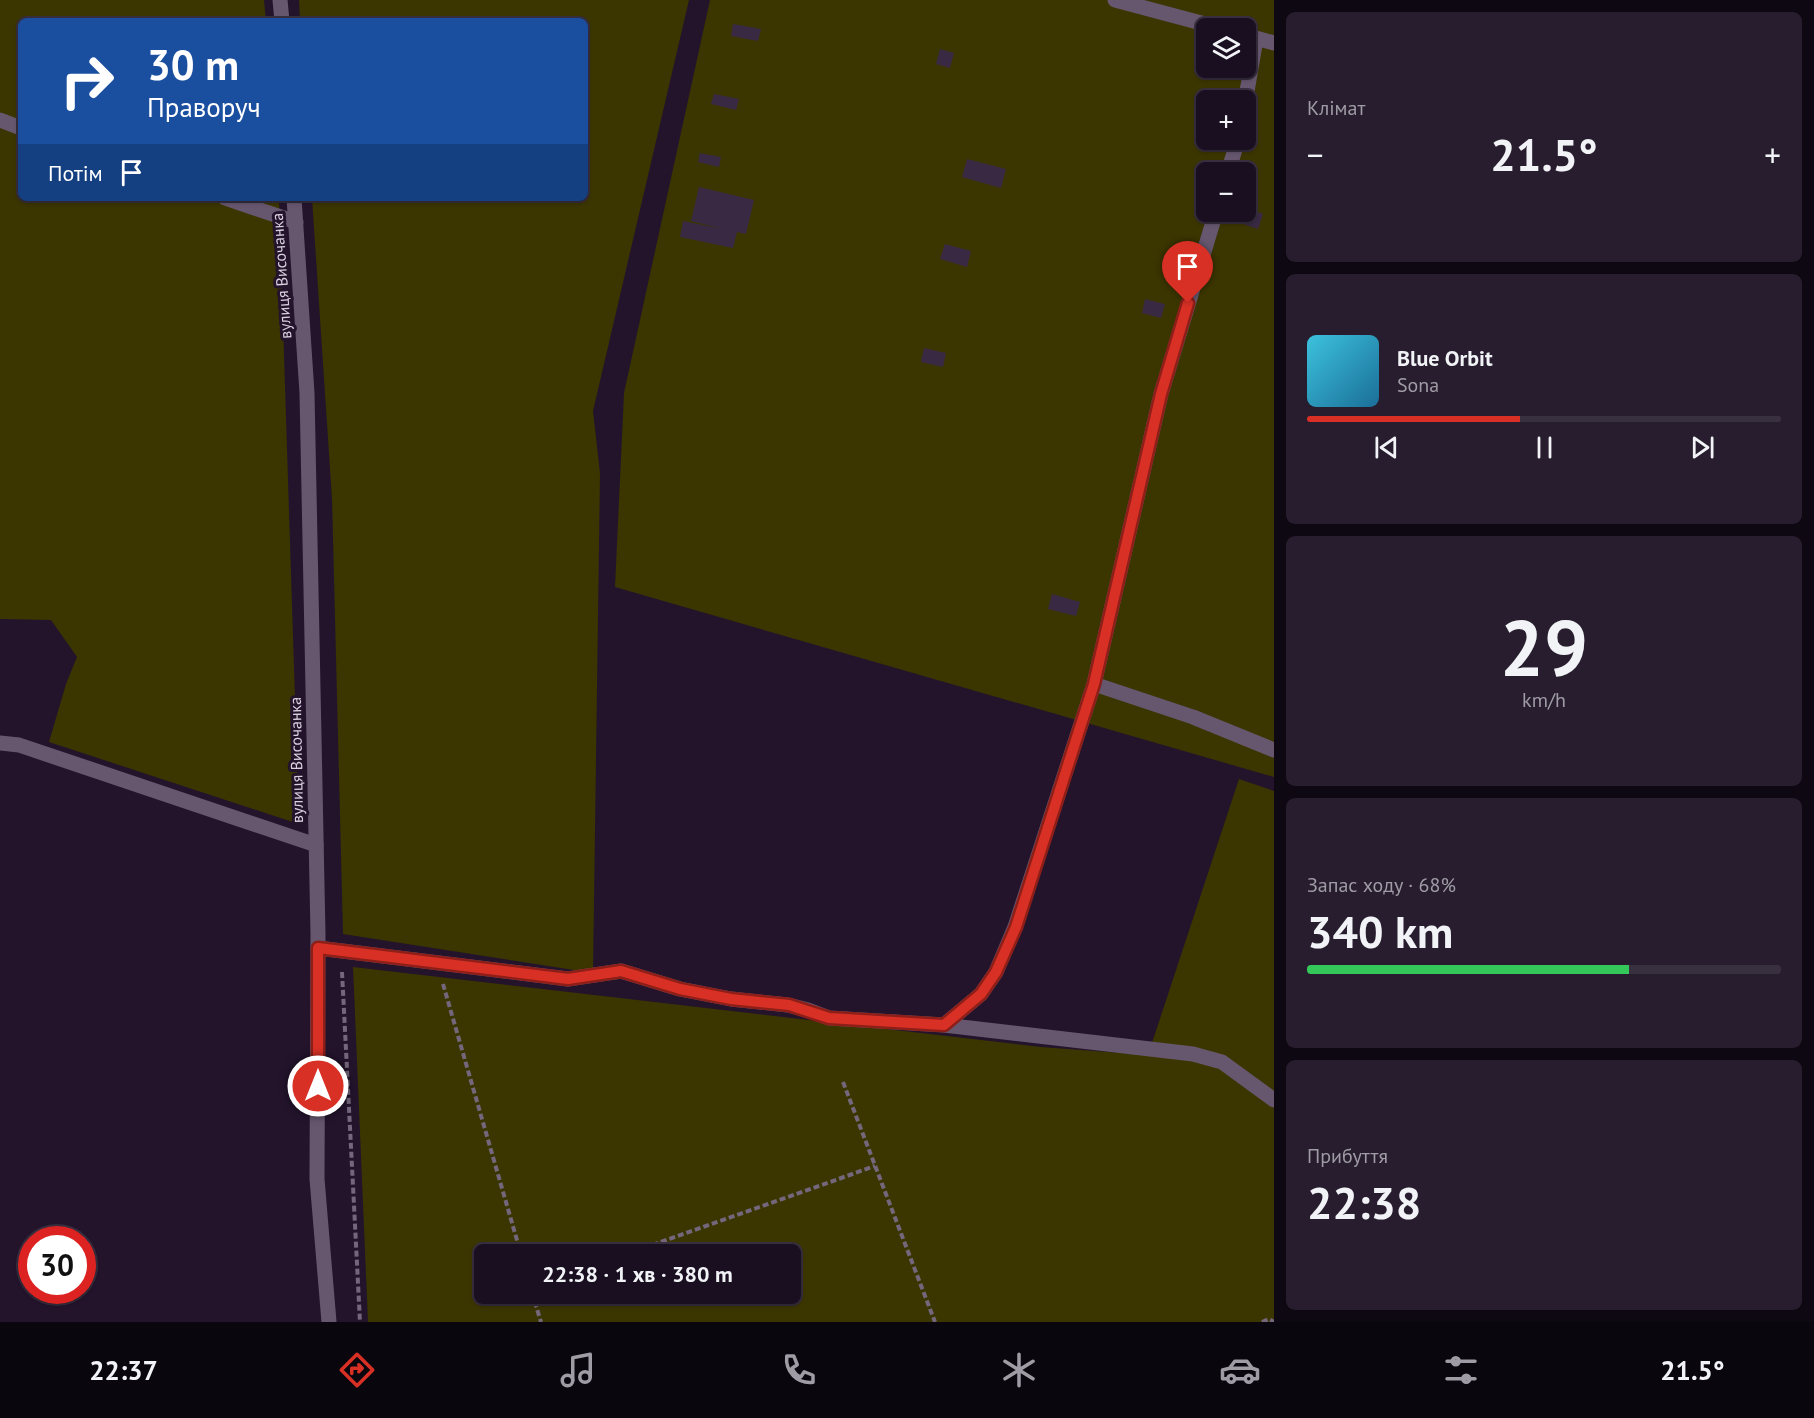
<!DOCTYPE html>
<html lang="uk">
<meta charset="utf-8">
<style>
body{margin:0;font-family:"PT Sans",sans-serif;background:#271d2e;color:#f1f3f6;height:100vh;display:flex;flex-direction:column;font-size:22px;white-space:nowrap}
*{box-sizing:border-box;margin:0}
p{font-size:20px;color:#9f9ca5}
.icon{flex:none;width:33px;height:33px;fill:none;stroke:currentColor;stroke-width:2;stroke-linecap:round;stroke-linejoin:round}
.map{position:relative;flex:1;overflow:hidden}
.panel{display:flex;flex-direction:column;gap:12px;padding:12px;background:#0e0812;width:540px}
.panel>*{flex:none}
.hud{position:absolute;left:18px;top:18px;width:570px;height:183px;border-radius:9px;box-shadow:0 2px 4px #0004,0 0 0 2px #382f3f;background:#1a4fa0;color:#fff;overflow:hidden}
.fabs{position:absolute;left:1196px;top:18px;display:grid;gap:12px}
.fabs a{display:grid;place-items:center;width:60px;height:60px;border-radius:9px;background:#1a0f21;box-shadow:0 2px 4px #0004,0 0 0 2px #382f3f;font-size:30px}
.speed{position:absolute;left:18px;top:1226px;display:flex;gap:12px;font-size:30px;font-weight:700;text-align:center}
.speed>*{display:grid;place-content:center;width:78px;height:78px;border-radius:50%;background:#1a0f21;box-shadow:0 2px 4px #0004,0 0 0 2px #382f3f;line-height:1}
.speed .limit{border:9px solid #d22;background:#fff;color:#111}
.pin{position:absolute;display:grid;place-items:center;width:51px;height:51px;color:#fff;margin:-62px -26px;border-radius:50% 50% 50% 0;rotate:-45deg;box-shadow:0 0 6px #0007}
.pin .icon{rotate:45deg}
.me{position:absolute;width:66px;margin:-33px;rotate:0deg;stroke-linejoin:round;filter:drop-shadow(0 0 4px #0008)}
.turn{display:flex;align-items:center;gap:21px;height:126px;padding:0 30px;font-size:27px}
.turn .icon{width:78px;height:78px;stroke-width:2.5}
.turn b{display:block;font-size:42px;line-height:51px}
.then{display:flex;align-items:center;height:57px;padding:0 30px;background:#0003;gap:12px;font-size:22px}
.big{font-size:45px;font-weight:600;line-height:1.1}
.panel .card{flex:1;display:flex;flex-direction:column;justify-content:center;gap:9px;min-width:0;padding:0 21px;border-radius:9px;background:#271d2e}
.panel .dial{align-items:center;gap:0}
.dial b{font-size:78px;line-height:1}
.song{display:flex;align-items:center;gap:18px}
.cover{width:72px;height:72px;border-radius:9px;background:linear-gradient(135deg,hsl(190 70% 55%),hsl(200 70% 35%))}
.played{height:6px;border-radius:3px;background:linear-gradient(90deg,#d93025 45%,#382f3f 45%)}
.keys{display:flex;justify-content:space-around;direction:ltr}
.heat{display:flex;justify-content:space-between;align-items:center;font-size:33px;direction:ltr}
.charge{height:9px;border-radius:4px;background:linear-gradient(90deg,#34c759 68%,#382f3f 0)}
.trip{position:absolute;left:474px;top:1244px;width:327px;height:60px;border-radius:9px;background:#1a0f21;box-shadow:0 2px 4px #0004,0 0 0 2px #382f3f;font-weight:600;line-height:60px;text-align:center}
.menu{display:flex;height:96px;justify-content:space-around;align-items:center;background:#0a060d;color:#9f9ca5}
.menu .icon{width:42px;height:42px}
.menu .on{color:#d93025}
.menu b{font-size:27px;color:#f1f3f6}
main{display:flex;flex:1;min-height:0}
.map>svg:first-child{display:block}
</style>
<main>
<div class="map">
<svg width="1274" height="1322" viewBox="0 0 1274 1322">
<rect width="100%" height="100%" fill="#23142c"/>
<g fill="#3b3500" fill-rule="evenodd">
<polygon points="0,0 264,0 266,21 21,21 21,198 279,198 299,824 49,742 66,684 77,657 51,620 0,619"/>
<polygon points="299,0 689,0 593,411 600,473 593,973 343,934 332,499 312,198 585,198 585,21 300,21"/>
<path d="M710,0H1274V777L615,587L624,393ZM1206,28H1245V68H1206ZM1206,100H1245V140H1206ZM1206,172H1245V212H1206Z"/>
<path d="M1239,779L1274,791V1322H368L353,967L1041,1047L1148,1055ZM484,1254H790V1293H484Z"/>
</g>
<g fill="#392943">
<polygon points="733,24 761,29 758,41 731,36"/>
<polygon points="940,49 954,53 950,68 936,64"/>
<polygon points="714,94 739,99 736,110 711,104"/>
<polygon points="700,153 721,157 719,167 698,162"/>
<polygon points="967,159 1006,169 1001,188 962,177"/>
<polygon points="699,187 754,200 746,234 737,232 733,248 680,237 683,221 723,229 691,221"/>
<polygon points="1245,207 1263,214 1258,229 1231,220 1234,212 1245,212"/>
<polygon points="945,244 971,251 967,267 940,259"/>
<polygon points="1145,299 1165,304 1161,318 1142,313"/>
<polygon points="924,348 946,353 943,367 921,362"/>
<polygon points="1052,594 1080,602 1076,616 1048,609"/>
</g>
<g fill="none" stroke-linecap="round" stroke-linejoin="round">
<g stroke="#74677c" stroke-width="4" stroke-dasharray="6 3" stroke-linecap="butt">
<polyline points="342,972 360,1322"/>
<polyline points="443,984 521,1254"/>
<polyline points="843,1082 935,1322"/>
<polyline points="627,1254 875,1166"/>
<polyline points="532,1293 541,1322"/>
<polyline points="1262,1322 1269,1319 1274,1322"/>
</g>
<g stroke="#66576f" stroke-width="15">
<polyline points="280,0 282,21"/>
<polyline points="1115,0 1220,28"/>
<polyline points="1245,35 1274,43"/>
<polyline points="1245,103 1256,39"/>
<polyline points="0,120 21,128"/>
<polyline points="1228,172 1238,140"/>
<polyline points="225,198 296,222"/>
<polyline points="294,198 307,393 318,934 317,1179 329,1322"/>
<polyline points="1094,684 1193,717 1274,750"/>
<polyline points="0,743 19,745 316,845"/>
<polyline points="318,948 568,979 621,971 680,989 731,999 788,1005 808,1010 829,1018 944,1025 1193,1054 1222,1062 1274,1100"/>
<polyline points="944,1025 981,994 996,972 1015,927 1094,684 1161,394 1216,212"/>
</g>
</g>
<g fill="none" stroke-linecap="round" stroke-linejoin="round">
<defs>
<polyline id="route" points="318,1086 318,948 568,979 621,971 680,989 731,999 789,1005 829,1018 944,1025 981,994 996,972 1016,927 1094,684 1161,394 1188,303"/>
</defs>
<use href="#route" stroke="#8d1f18" stroke-width="15"/>
<use href="#route" stroke="#d93025" stroke-width="10"/>
</g>
<g text-anchor="middle" dominant-baseline="central" stroke-width="6" stroke-linejoin="round" paint-order="stroke">
<g font-size="16" fill="#dad0e0" stroke="#23142c">
<text transform="translate(281 276) rotate(-94)">вулиця Височанка</text>
<text transform="translate(296 760) rotate(-91)">вулиця Височанка</text>
</g>
</g>
</svg>
<div class="fabs">
<a><svg class="icon" aria-label="layers" viewBox="0 0 24 24"><path d="M12 4l9 5-9 5-9-5zM3 14l9 5 9-5"/></svg></a>
<a>+</a>
<a>−</a>
</div>
<div class="speed"><div class="limit">30</div></div>
<div class="pin" style="left:1188px;top:303px;background:#d93025"><svg class="icon" aria-label="arrive" viewBox="0 0 24 24"><path d="M6 21V4h12l-3 4 3 4H6"/></svg></div>
<svg class="me" style="left:318px;top:1086px" viewBox="-20 -20 40 40"><circle r="17" fill="#d93025" stroke="#fff" stroke-width="3"/><path d="M0-11L8 9 0 5-8 9z" fill="#fff"/></svg>
<div class="trip">22:38 · 1 хв · 380 m</div>
<div class="hud">
<div class="turn"><svg class="icon" aria-label="right" viewBox="0 0 24 24"><path d="M7 20v-9h11M14 6l5 5-5 5"/></svg><div><b>30 m</b>Праворуч</div></div>
<div class="then">Потім<svg class="icon" aria-label="arrive" viewBox="0 0 24 24"><path d="M6 21V4h12l-3 4 3 4H6"/></svg></div>
</div>
</div>
<section class="panel">
<div class="card"><p>Клімат</p>
<div class="heat"><a>−</a><b class="big">21.5°</b><a>+</a></div>
</div>
<div class="card">
<div class="song"><i class="cover"></i><div><b>Blue Orbit</b><p>Sona</p></div></div>
<div class="played"></div>
<div class="keys"><svg class="icon" aria-label="previous" viewBox="0 0 24 24"><path d="M18 5L8 12l10 7zM5 5v14"/></svg><svg class="icon" aria-label="pause" viewBox="0 0 24 24"><path d="M8 5v14M16 5v14"/></svg><svg class="icon" aria-label="next" viewBox="0 0 24 24"><path d="M6 5l10 7-10 7zM19 5v14"/></svg></div>
</div>
<div class="card dial"><b>29</b><p>km/h</p></div>
<div class="card"><p>Запас ходу · 68%</p><b class="big">340 km</b><div class="charge"></div></div>
<div class="card"><p>Прибуття</p><b class="big">22:38</b></div>
</section>
</main>
<nav class="menu">
<b>22:37</b>
<svg class="icon on" aria-label="directions" viewBox="0 0 24 24"><path d="M12 3l9 9-9 9-9-9zM9 14v-3h6M13 9l2 2-2 2"/></svg>
<svg class="icon" aria-label="music" viewBox="0 0 24 24"><path d="M9 18V5l10-2v13"/><circle cx="6" cy="18" r="3"/><circle cx="16" cy="16" r="3"/></svg>
<svg class="icon" aria-label="phone" viewBox="0 0 24 24"><path d="M5 4h4l2 5-3 2q2 4 5 5l2-3 5 2v4C11 20 4 13 5 4z"/></svg>
<svg class="icon" aria-label="climate" viewBox="0 0 24 24"><path d="M12 3v18M4 7l16 10M4 17L20 7"/></svg>
<svg class="icon" aria-label="car" viewBox="0 0 24 24"><path d="M5 17H2v-5l4-1 3-4h7l3 4 3 1v5h-3M9 17h6M6 11h13"/><circle cx="7" cy="17" r="2"/><circle cx="17" cy="17" r="2"/></svg>
<svg class="icon" aria-label="filters" viewBox="0 0 24 24"><path d="M4 7h16M4 17h16"/><circle cx="9" cy="7" r="2"/><circle cx="15" cy="17" r="2"/></svg>
<b>21.5°</b>
</nav>
